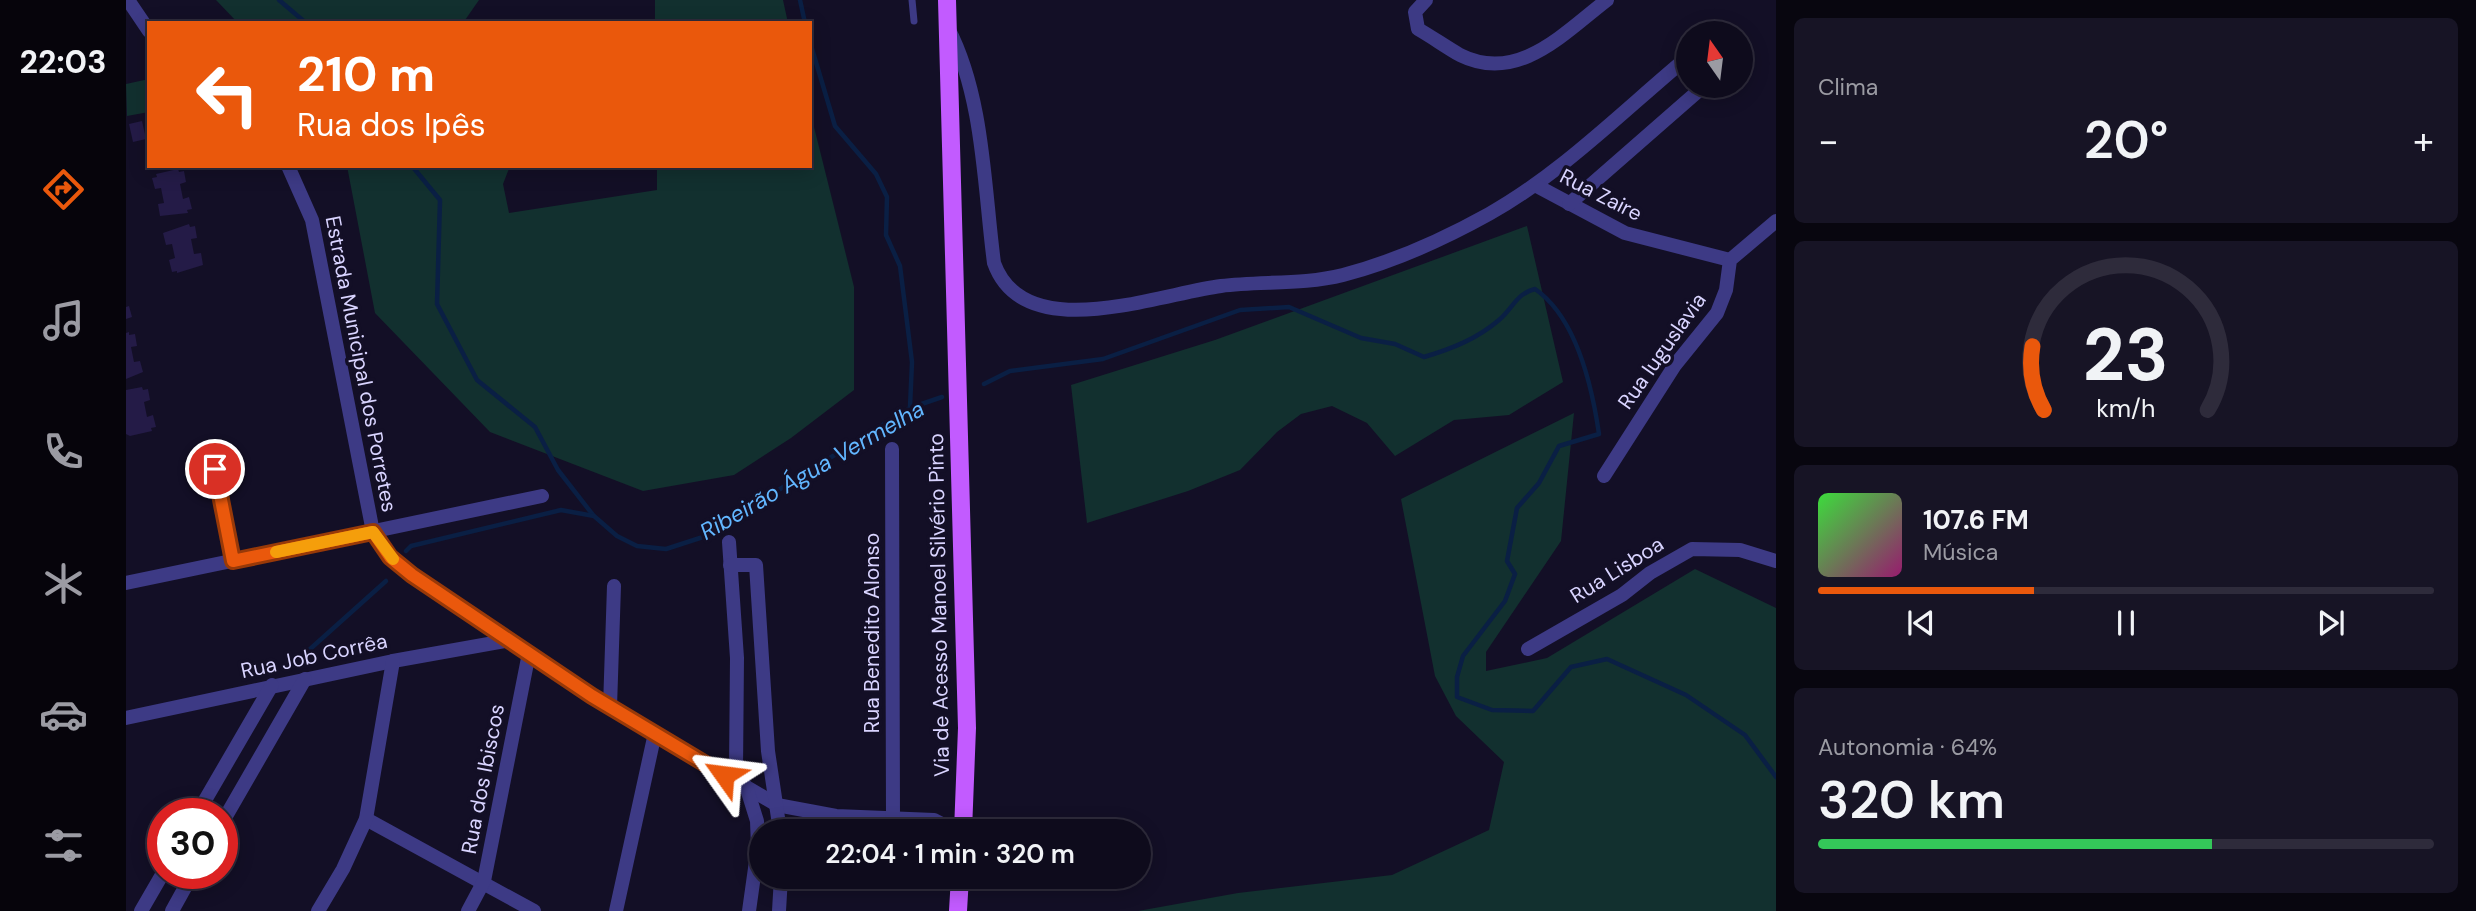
<!DOCTYPE html>
<html lang="pt">
<meta charset="utf-8">
<style>
body{margin:0;font-family:"DM Sans",sans-serif;background:#171425;color:#f1f3f6;height:100vh;display:flex;flex-direction:column;font-size:26px;white-space:nowrap}
*{box-sizing:border-box;margin:0}
p{font-size:23px;color:#9b9ba3}
.icon{flex:none;width:38px;height:38px;fill:none;stroke:currentColor;stroke-width:2;stroke-linecap:round;stroke-linejoin:round}
.map{position:relative;flex:1;overflow:hidden}
.panel{display:flex;flex-direction:column;gap:18px;padding:18px;background:#08060f;width:700px}
.panel>*{flex:none}
.banner{position:absolute;left:21px;top:21px;width:665px;height:147px;border-radius:0px;box-shadow:0 4px 18px #0003,0 0 0 2px #2e2b3b;background:#ea580c;color:#fff;overflow:hidden}
.needle{width:46px;rotate:346deg}
.fabs{position:absolute;left:1550px;top:21px;display:grid;gap:14px}
.fabs a{display:grid;place-items:center;width:77px;height:77px;border-radius:50%;background:#0e0b1c;box-shadow:0 4px 18px #0003,0 0 0 2px #2e2b3b;font-size:35px}
.speed{position:absolute;left:21px;top:798px;display:flex;gap:14px;font-size:35px;font-weight:700;text-align:center}
.speed>*{display:grid;place-content:center;width:91px;height:91px;border-radius:50%;background:#0e0b1c;box-shadow:0 4px 18px #0003,0 0 0 2px #2e2b3b;line-height:1}
.speed .limit{border:10px solid #d22;background:#fff;color:#111}
.pin{position:absolute;display:grid;place-items:center;width:60px;height:60px;color:#fff;margin:-30px;border:4px solid #fff;border-radius:50%;box-shadow:0 2px 7px #0007}
.me{position:absolute;width:77px;margin:-38px;rotate:301deg;stroke-linejoin:round;filter:drop-shadow(0 0 5px #0008)}
.turn{display:flex;align-items:center;gap:24px;height:147px;padding:0 35px;font-size:32px}
.turn .icon{width:91px;height:91px;stroke-width:2.5}
.turn b{display:block;font-size:49px;line-height:60px}
.big{font-size:52px;font-weight:600;line-height:1.1}
.panel .widget{flex:1;display:flex;flex-direction:column;justify-content:center;gap:10px;min-width:0;padding:0 24px;border-radius:10px;background:#171425}
.panel .dial{align-items:center;gap:0}
.dial svg{height:182px;overflow:visible;fill:none;stroke:#2e2b3b;stroke-width:7;stroke-linecap:round;text-anchor:middle}
.dial text{fill:#f1f3f6;stroke:none}
.song{display:flex;align-items:center;gap:21px}
.cover{width:84px;height:84px;border-radius:10px;background:linear-gradient(135deg,hsl(120 70% 55%),hsl(320 70% 35%))}
.played{height:7px;border-radius:4px;background:linear-gradient(90deg,#ea580c 35%,#2e2b3b 35%)}
.keys{display:flex;justify-content:space-around;direction:ltr}
.heat{display:flex;justify-content:space-between;align-items:center;font-size:38px;direction:ltr}
.charge{height:10px;border-radius:5px;background:linear-gradient(90deg,#34c759 64%,#2e2b3b 0)}
.trip{position:absolute;left:623px;top:819px;width:402px;height:70px;border-radius:35px;background:#0e0b1c;box-shadow:0 4px 18px #0003,0 0 0 2px #2e2b3b;font-weight:600;line-height:70px;text-align:center}
main{display:flex;flex:1;min-height:0}
.tab-bar{display:flex;flex-direction:column;width:126px;justify-content:space-around;align-items:center;background:#06040b;color:#9b9ba3}
.tab-bar .icon{width:49px;height:49px}
.tab-bar .on{color:#ea580c}
.tab-bar b{font-size:32px;color:#f1f3f6}
.map>svg:first-child{display:block}
</style>
<main>
<nav class="tab-bar">
<b>22:03</b>
<svg class="icon on" aria-label="directions" viewBox="0 0 24 24"><path d="M12 3l9 9-9 9-9-9zM9 14v-3h6M13 9l2 2-2 2"/></svg>
<svg class="icon" aria-label="music" viewBox="0 0 24 24"><path d="M9 18V5l10-2v13"/><circle cx="6" cy="18" r="3"/><circle cx="16" cy="16" r="3"/></svg>
<svg class="icon" aria-label="phone" viewBox="0 0 24 24"><path d="M5 4h4l2 5-3 2q2 4 5 5l2-3 5 2v4C11 20 4 13 5 4z"/></svg>
<svg class="icon" aria-label="climate" viewBox="0 0 24 24"><path d="M12 3v18M4 7l16 10M4 17L20 7"/></svg>
<svg class="icon" aria-label="car" viewBox="0 0 24 24"><path d="M5 17H2v-5l4-1 3-4h7l3 4 3 1v5h-3M9 17h6M6 11h13"/><circle cx="7" cy="17" r="2"/><circle cx="17" cy="17" r="2"/></svg>
<svg class="icon" aria-label="filters" viewBox="0 0 24 24"><path d="M4 7h16M4 17h16"/><circle cx="9" cy="7" r="2"/><circle cx="15" cy="17" r="2"/></svg>
</nav>
<div class="map">
<svg width="1650" height="911" viewBox="0 0 1650 911">
<rect width="100%" height="100%" fill="#130f26"/>
<g fill="#12302f">
<polygon points="90,0 353,0 337,23 112,23"/>
<polygon points="529,0 657,0 662,23 529,23"/>
<polygon points="23,79 23,112 1,116 0,84"/>
<polygon points="684,111 728,287 728,390 665,438 608,475 517,491 364,432 249,313 221,166 384,166 377,184 383,213 531,190 531,166 684,166"/>
<polygon points="1401,226 1437,382 1383,415 1328,420 1269,456 1241,423 1206,406 1175,414 1151,432 1114,470 1062,491 961,523 945,385 1089,340"/>
<polygon points="1448,413 1435,541 1360,652 1360,671 1421,658 1569,569 1650,608 1650,911 1012,911 1112,893 1266,875 1363,830 1378,762 1330,716 1309,676 1275,499"/>
</g>
<g fill="none" stroke-linecap="round" stroke-linejoin="round">
<g stroke="#0a1f44" stroke-width="4.5">
<polyline points="153,0 180,23"/>
<polyline points="674,0 679,23"/>
<polyline points="684,42 709,126 750,174 761,197 760,235 774,266 786,362 784,407"/>
<polyline points="286,166 314,200 311,304 351,380 409,427 432,470 467,515"/>
<path d="M858,384L884,371L977,359L1114,310L1163,307L1235,338L1269,344L1298,357C1325,349 1351,339 1373,320C1387,308 1391,293 1409,289C1451,318 1466,386 1473,434L1433,446L1413,483L1391,508L1381,561L1389,574L1379,601L1337,656L1331,677V697L1366,710L1407,711L1445,667L1481,659L1560,695L1619,735L1650,777"/>
<polyline points="280,551 285,546 435,510 468,516 491,536 511,546 540,549 577,537 784,408 816,397"/>
<polyline points="173,659 260,581"/>
</g>
</g>
<g fill="#241b47">
<polygon points="16,121 20,139 7,142 3,124"/>
<polygon points="52,169 53,172 58,171 60,182 54,184 57,199 63,197 66,209 61,210 62,213 34,216 32,204 38,203 35,188 29,189 26,178 31,177 30,174"/>
<polygon points="63,224 64,227 69,226 71,238 65,239 68,254 75,253 77,265 51,273 51,271 46,272 43,260 49,258 46,244 40,245 37,233"/>
<polygon points="3,306 6,317 0,319 0,307"/>
<polygon points="3,332 3,335 9,334 11,346 5,347 8,362 14,361 17,372 0,379 0,333"/>
<polygon points="16,387 17,390 22,389 24,400 18,402 21,417 27,415 30,427 25,428 26,431 4,436 0,434 0,390"/>
</g>
<g fill="none" stroke-linecap="round" stroke-linejoin="round">
<polyline stroke="#3d3a85" stroke-width="7" points="786,0 788,21"/>
<g stroke="#3d3a85" stroke-width="14">
<polyline points="2,0 23,31"/>
<path d="M1300,0L1289,12L1292,29C1306,37 1320,47 1334,55C1392,84 1438,33 1481,0"/>
<path d="M822,28C858,97 858,188 868,263C898,347 1032,294 1095,286C1134,281 1178,285 1217,275C1267,262 1318,239 1363,214C1436,173 1499,109 1563,56"/>
<polyline points="162,166 186,220 247,532 264,557 286,575 466,696 651,805 710,816 808,820 829,831"/>
<polyline points="1409,185 1499,233 1604,260"/>
<polyline points="1443,204 1578,86"/>
<polyline points="766,449 767,817"/>
<polyline points="89,469 107,561"/>
<polyline points="1478,476 1549,365 1591,313 1600,290 1604,260 1650,221"/>
<polyline points="603,542 611,658 610,770 621,789 631,821 632,847 623,911"/>
<polyline points="604,565 630,565 642,751 654,831"/>
<polyline points="0,583 416,496"/>
<polyline points="1402,649 1496,595 1524,573 1566,549 1614,550 1650,561"/>
<polyline points="484,707 488,586"/>
<polyline points="0,718 267,661 385,640"/>
<polyline points="71,814 146,685"/>
<polyline points="240,819 408,911"/>
<polyline points="96,823 179,679"/>
<polyline points="15,911 37,873"/>
<polyline points="46,911 67,873"/>
<polyline points="192,911 217,869 240,819 267,661"/>
<polyline points="342,911 358,881 403,653"/>
<polyline points="490,911 529,733"/>
<polyline points="653,911 655,877"/>
</g>
<g stroke="#c25bff" stroke-width="18">
<polyline points="821,0 841,728 837,831"/>
<polyline points="832,911 834,877"/>
</g>
</g>
<g fill="none" stroke-linecap="round" stroke-linejoin="round">
<defs>
<polyline id="route" points="89,469 107,561 247,532 264,557 286,575 466,696 598,775"/>
</defs>
<use href="#route" stroke="#983908" stroke-width="18"/>
<use href="#route" stroke="#ea580c" stroke-width="12"/>
<polyline stroke="#f59e0b" stroke-width="12" points="150,552 247,532 267,559"/>
</g>
<g text-anchor="middle" dominant-baseline="central" stroke-width="7" stroke-linejoin="round" paint-order="stroke">
<g font-size="21" fill="#d9d4ff" stroke="#130f26">
<text transform="translate(1475 195) rotate(27)">Rua Zaire</text>
<text transform="translate(1536 351) rotate(-55)">Rua Iuguslavia</text>
<text transform="translate(235 364) rotate(79)">Estrada Municipal dos Porretes</text>
<text transform="translate(1491 570) rotate(-32)">Rua Lisboa</text>
<text transform="translate(813 605) rotate(-91)">Via de Acesso Manoel Silvério Pinto</text>
<text transform="translate(746 633) rotate(-90)">Rua Benedito Alonso</text>
<text transform="translate(188 656) rotate(-12)">Rua Job Corrêa</text>
<text transform="translate(357 779) rotate(-79)">Rua dos Ibiscos</text>
</g>
<g font-size="23" font-style="italic" fill="#62b6ff" stroke="#130f26">
<text transform="translate(686 470) rotate(-30)">Ribeirão Água Vermelha</text>
</g>
</g>
</svg>
<div class="fabs">
<a><svg class="needle" viewBox="-14 -14 28 28"><path d="M0-13l5 13h-10z" fill="#e53935"/><path d="M0 13l5-13h-10z" fill="#9b9ba3"/></svg></a>
</div>
<div class="speed"><div class="limit">30</div></div>
<div class="pin" style="left:89px;top:469px;background:#d93025"><svg class="icon" aria-label="arrive" viewBox="0 0 24 24"><path d="M6 21V4h12l-3 4 3 4H6"/></svg></div>
<svg class="me" style="left:598px;top:775px" viewBox="-20 -20 40 40"><path d="M0-17L14 15 0 8-14 15z" fill="#ea580c" stroke="#fff" stroke-width="4"/></svg>
<div class="trip">22:04 · 1 min · 320 m</div>
<div class="banner">
<div class="turn"><svg class="icon" aria-label="left" viewBox="0 0 24 24"><path d="M17 20v-9H6M10 6l-5 5 5 5"/></svg><div><b>210 m</b>Rua dos Ipês</div></div>
</div>
</div>
<section class="panel">
<div class="widget"><p>Clima</p>
<div class="heat"><a>−</a><b class="big">20°</b><a>+</a></div>
</div>
<div class="widget dial"><svg viewBox="0 0 100 80">
<path d="M14 69A42 42 0 1 1 86 69"/>
<path d="M14 69A42 42 0 0 1 9 41" stroke="#ea580c"/>
<text x="50" y="56" font-size="32" font-weight="700">23</text>
<text x="50" y="72" font-size="11">km/h</text>
</svg></div>
<div class="widget">
<div class="song"><i class="cover"></i><div><b>107.6 FM</b><p>Música</p></div></div>
<div class="played"></div>
<div class="keys"><svg class="icon" aria-label="previous" viewBox="0 0 24 24"><path d="M18 5L8 12l10 7zM5 5v14"/></svg><svg class="icon" aria-label="pause" viewBox="0 0 24 24"><path d="M8 5v14M16 5v14"/></svg><svg class="icon" aria-label="next" viewBox="0 0 24 24"><path d="M6 5l10 7-10 7zM19 5v14"/></svg></div>
</div>
<div class="widget"><p>Autonomia · 64%</p><b class="big">320 km</b><div class="charge"></div></div>
</section>
</main>
